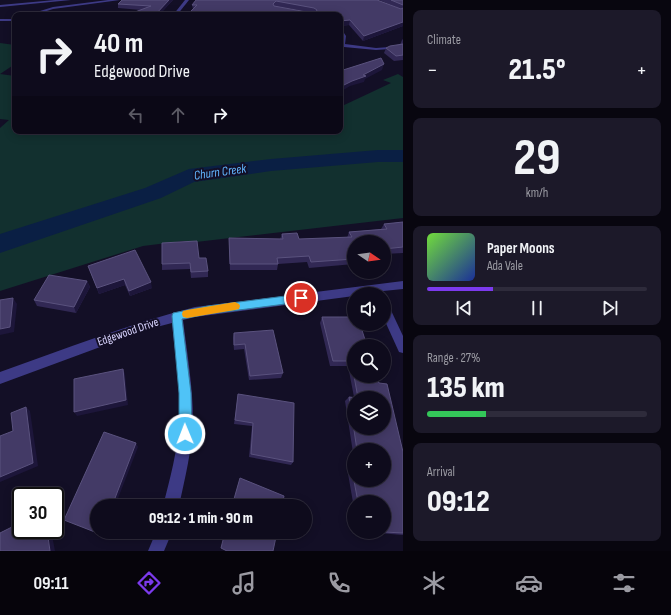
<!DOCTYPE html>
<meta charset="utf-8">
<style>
body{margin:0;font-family:"Sofia Sans Condensed",sans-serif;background:#1c1929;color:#f1f3f6;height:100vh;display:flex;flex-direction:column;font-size:15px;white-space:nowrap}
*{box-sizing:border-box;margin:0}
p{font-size:13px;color:#9b9ba3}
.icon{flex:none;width:22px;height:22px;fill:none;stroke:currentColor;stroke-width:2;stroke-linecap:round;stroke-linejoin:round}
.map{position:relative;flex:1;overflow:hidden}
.drawer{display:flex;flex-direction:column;gap:10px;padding:10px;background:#08060f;width:268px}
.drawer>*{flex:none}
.banner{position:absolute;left:12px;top:12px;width:331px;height:122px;border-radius:8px;box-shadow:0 2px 10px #0003,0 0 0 1px #2e2b3b;background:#0e0b1c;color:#f1f3f6;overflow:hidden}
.needle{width:26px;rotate:103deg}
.tools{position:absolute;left:347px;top:235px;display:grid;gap:8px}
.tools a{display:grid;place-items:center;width:44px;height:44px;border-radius:50%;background:#0e0b1c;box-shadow:0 2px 10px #0003,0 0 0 1px #2e2b3b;font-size:20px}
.speed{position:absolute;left:12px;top:487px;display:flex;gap:8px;font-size:20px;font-weight:700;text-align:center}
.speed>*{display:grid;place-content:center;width:52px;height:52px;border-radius:50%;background:#0e0b1c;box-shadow:0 2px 10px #0003,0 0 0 1px #2e2b3b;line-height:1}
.speed .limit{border:2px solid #111;border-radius:6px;background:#fff;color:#111}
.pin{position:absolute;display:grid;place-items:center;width:34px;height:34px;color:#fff;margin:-17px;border:2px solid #fff;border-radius:50%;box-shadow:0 1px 4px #0007}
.me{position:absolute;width:44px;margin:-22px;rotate:359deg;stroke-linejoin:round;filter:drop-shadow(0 0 3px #0008)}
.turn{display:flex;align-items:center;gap:14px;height:84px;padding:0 16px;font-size:18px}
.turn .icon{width:52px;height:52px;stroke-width:2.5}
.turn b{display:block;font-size:28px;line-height:34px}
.lanes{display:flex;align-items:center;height:38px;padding:0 16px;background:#0003;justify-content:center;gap:20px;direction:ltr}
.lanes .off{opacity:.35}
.big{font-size:30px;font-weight:800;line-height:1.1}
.drawer .tile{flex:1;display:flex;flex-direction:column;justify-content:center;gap:6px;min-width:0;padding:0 14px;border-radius:8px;background:#1c1929}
.drawer .dial{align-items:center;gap:0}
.dial b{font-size:52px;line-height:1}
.song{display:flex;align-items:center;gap:12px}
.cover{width:48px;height:48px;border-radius:6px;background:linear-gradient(135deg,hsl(100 70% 55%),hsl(230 70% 35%))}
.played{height:4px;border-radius:2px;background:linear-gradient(90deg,#7c3aed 30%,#2e2b3b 30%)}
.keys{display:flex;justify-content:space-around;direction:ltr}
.heat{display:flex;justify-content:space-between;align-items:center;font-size:22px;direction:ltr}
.charge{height:6px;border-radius:3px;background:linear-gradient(90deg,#34c759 27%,#2e2b3b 0)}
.trip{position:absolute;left:90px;top:499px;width:222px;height:40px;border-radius:20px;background:#0e0b1c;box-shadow:0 2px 10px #0003,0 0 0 1px #2e2b3b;font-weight:800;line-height:40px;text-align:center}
.tabs{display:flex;height:64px;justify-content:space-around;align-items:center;background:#06040b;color:#9b9ba3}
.tabs .icon{width:28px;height:28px}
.tabs .selected{color:#7c3aed}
.tabs b{font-size:18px;color:#f1f3f6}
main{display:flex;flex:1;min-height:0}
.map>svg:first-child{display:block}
</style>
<main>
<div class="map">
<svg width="403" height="551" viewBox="0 0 403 551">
<rect width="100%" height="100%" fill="#130f26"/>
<polygon fill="#12302f" points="0,43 15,45 15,64 0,74 15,76 15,131 340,131 340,107 391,83 383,80 398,74 403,77 403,218 196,242 183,241 143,246 0,291 0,128 9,120 0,119"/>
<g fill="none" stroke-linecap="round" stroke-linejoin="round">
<polygon fill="#0a1f44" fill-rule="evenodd" points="378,150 403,150 403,162 378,162 271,171 194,182 161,198 0,253 0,234 145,188 189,169 271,159"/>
<g fill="#3d3a85" fill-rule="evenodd">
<polygon points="108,0 120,0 53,9 34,15 27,15 53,7"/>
<polygon points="185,0 189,0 177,15 173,15"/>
<rect x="0" y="19" width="15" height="2"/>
<polygon points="340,27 346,36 345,44 376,48 403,46 403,48 376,50 344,47 343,57 340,59 342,36"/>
<path d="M403,281V289L354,294V296L195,317L183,320C187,353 193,387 193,421C192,450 185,478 179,506H163C170,478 178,450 179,421C181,388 175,355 172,323L149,329L0,384V372C65,349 129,324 195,307Z"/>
<polygon points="384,303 388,304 403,336 403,353 399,352 384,319"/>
<polygon points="156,532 172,532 164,551 148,551"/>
</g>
<polygon fill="#3d3a85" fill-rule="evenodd" points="55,0 71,0 0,7 0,5"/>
</g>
<g fill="#312854" fill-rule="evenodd">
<polygon points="173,0 159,15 132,15 141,10 118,8 118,4"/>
<path d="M196,0H377L396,7L379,0H403V26L363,41L349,25L340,26V15L193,9L192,5ZM275,6L310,12H307Z"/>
<polygon points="403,39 403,60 394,61 384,53 386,48 400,45 402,40"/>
<polygon points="403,222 403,253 384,254 384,242 354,242 354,264 309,268 307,262 278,264 277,270 230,270 229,244 229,238 280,239 282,234 299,239 347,238 349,232 381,229 384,224"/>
<polygon points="199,258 208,271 208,277 191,278 190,269 162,270 162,264"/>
<polygon points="88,266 152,288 130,296 125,285 99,294"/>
<polygon points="87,281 90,287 76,313 37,306 34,300"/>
<polygon points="322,317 354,346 354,376 376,376 403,452 403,535 366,532 384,532 384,502 354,502 354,508 347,468 351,465 354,480 384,450 354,450 354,459 345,401 349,397 354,397 348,366 330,366 320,323"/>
<polygon points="234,333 283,373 281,378 249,380 244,349 234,350 233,338"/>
<polygon points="238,394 293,462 291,465 249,457 252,426 234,424"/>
</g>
<g fill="#1d163a">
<polygon points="169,0 173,0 159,15 155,15"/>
<polygon points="350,20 349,25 340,26 340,21"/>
<polygon points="403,22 403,26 363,41 364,36"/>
<polygon points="384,64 382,70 365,79 364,82 350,86 340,92 340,87"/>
<polygon points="124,279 125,285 99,294 97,288"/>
<polygon points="87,281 90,287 76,313 74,307"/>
<polygon points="151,282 152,288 130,296 129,291"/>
<polygon points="13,298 17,304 14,332 0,335 0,329"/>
<polygon points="123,369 125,374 128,405 77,416 74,412"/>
<polygon points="26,407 30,411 38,466 0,482 0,477"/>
<polygon points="136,443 138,447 115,506 112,506"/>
<polygon points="16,525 21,527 22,538 17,537"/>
<polygon points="47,530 51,530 55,551 50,551"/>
<polygon points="101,532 105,532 103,535 100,534"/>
</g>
<g fill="#433a66" stroke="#5a527e" fill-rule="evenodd">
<polygon points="122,0 169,0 155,15 132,15 135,12 151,6 118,4"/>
<path d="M196,0H377L401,9L403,8V22L364,36L350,20L340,21V15H187L197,5H192ZM276,1L314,8L317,10L316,12H307L274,6L273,4Z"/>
<polygon points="391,0 403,0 403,5"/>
<polygon points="403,44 403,55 396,56 386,48 390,46"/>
<polygon points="381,58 384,64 363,75 366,76 352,81 340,87 340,71"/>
<polygon points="403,222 403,247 384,249 384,242 354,242 354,259 311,262 309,256 277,258 278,264 230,264 229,238 283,239 282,234 297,233 299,239 352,237 349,232 387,229 384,224"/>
<polygon points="197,241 199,258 206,258 208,271 191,272 190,263 162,264 162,243"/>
<polygon points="135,250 151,282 129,291 124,279 97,288 88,266"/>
<polygon points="49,275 87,281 74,307 34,300"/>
<polygon points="13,298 10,327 0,329 0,300"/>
<polygon points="322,317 354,317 354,324 360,324 367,346 354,346 354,373 352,361 333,361"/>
<polygon points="273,330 283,373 250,376 245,344 234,345 234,333"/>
<polygon points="123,369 126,400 74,412 74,379"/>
<path d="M354,376H376L379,383L387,384L403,452V533L384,532V502H358L351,465H354V480H384V450H357L349,397L358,398ZM354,398H384V428H354Z"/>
<polygon points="238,394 294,403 293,462 251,454 253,423 235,420"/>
<polygon points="26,407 33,463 0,477 0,436 13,431 11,413"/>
<polygon points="104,432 136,443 112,506 97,506 97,532 101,532 100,534 64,520"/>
<polygon points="240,478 284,496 282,506 232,506"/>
<polygon points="16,525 17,537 32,530 47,530 50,551 0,551 0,533"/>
<polygon points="225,532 277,532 273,551 227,551 221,548"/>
</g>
<polygon fill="#4fc3f7" stroke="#337fa1" points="301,294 305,295 306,298 305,301 301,302 208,314 182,319 191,393 192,434 190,439 185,441 181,439 179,434 179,393 172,316 173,313 208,306"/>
<polygon fill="#f59e0b" points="235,302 239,304 240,306 239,309 235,310 187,318 183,317 182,314 183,311 187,310"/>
<g text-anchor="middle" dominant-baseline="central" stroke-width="4" stroke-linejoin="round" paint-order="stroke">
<g font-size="12" fill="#d9d4ff" stroke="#130f26">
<text transform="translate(128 332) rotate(-19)">Edgewood Drive</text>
</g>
<g font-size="13" font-style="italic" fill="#62b6ff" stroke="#130f26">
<text transform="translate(220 172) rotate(-8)">Churn Creek</text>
</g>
</g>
</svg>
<div class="tools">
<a><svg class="needle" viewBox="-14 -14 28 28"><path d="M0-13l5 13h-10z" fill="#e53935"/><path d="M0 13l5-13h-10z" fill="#9b9ba3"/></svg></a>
<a><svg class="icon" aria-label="sound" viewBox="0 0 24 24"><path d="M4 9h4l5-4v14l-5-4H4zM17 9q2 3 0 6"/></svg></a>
<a><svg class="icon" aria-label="search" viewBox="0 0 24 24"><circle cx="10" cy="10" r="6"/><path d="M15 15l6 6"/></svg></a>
<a><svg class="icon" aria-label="layers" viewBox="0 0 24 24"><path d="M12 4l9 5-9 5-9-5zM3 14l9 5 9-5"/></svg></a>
<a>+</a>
<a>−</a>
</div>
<div class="speed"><div class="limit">30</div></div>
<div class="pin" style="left:301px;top:298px;background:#d93025"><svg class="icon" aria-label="arrive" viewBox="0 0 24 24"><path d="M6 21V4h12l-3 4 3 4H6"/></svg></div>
<svg class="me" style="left:185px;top:434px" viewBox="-20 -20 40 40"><circle r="17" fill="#4fc3f7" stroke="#fff" stroke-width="3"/><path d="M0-11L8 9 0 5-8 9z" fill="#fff"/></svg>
<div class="trip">09:12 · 1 min · 90 m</div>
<div class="banner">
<div class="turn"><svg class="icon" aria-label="right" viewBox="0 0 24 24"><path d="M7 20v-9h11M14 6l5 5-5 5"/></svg><div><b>40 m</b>Edgewood Drive</div></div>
<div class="lanes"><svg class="icon off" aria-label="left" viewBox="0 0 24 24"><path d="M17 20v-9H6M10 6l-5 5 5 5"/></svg><svg class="icon off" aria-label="ahead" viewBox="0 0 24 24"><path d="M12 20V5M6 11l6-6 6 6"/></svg><svg class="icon" aria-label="right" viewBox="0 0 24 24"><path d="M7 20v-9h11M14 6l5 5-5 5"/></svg></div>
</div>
</div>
<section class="drawer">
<div class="tile"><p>Climate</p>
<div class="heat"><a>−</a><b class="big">21.5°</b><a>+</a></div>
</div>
<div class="tile dial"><b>29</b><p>km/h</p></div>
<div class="tile">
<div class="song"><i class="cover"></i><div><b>Paper Moons</b><p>Ada Vale</p></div></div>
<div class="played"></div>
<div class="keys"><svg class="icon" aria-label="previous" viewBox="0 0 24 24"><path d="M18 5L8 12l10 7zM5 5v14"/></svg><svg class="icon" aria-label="pause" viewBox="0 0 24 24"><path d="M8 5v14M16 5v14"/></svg><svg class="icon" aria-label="next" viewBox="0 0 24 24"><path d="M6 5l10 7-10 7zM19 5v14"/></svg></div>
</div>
<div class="tile"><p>Range · 27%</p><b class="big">135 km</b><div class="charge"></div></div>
<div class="tile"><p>Arrival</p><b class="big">09:12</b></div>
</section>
</main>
<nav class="tabs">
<b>09:11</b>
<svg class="icon selected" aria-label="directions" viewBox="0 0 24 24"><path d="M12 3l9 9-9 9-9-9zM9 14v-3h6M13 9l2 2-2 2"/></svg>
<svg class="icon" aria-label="music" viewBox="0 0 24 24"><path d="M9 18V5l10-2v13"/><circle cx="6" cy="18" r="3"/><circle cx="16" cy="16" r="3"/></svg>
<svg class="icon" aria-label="phone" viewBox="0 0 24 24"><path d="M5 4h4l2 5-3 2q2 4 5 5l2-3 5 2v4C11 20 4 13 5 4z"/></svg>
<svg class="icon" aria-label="climate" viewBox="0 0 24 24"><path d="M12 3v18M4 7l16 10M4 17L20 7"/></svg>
<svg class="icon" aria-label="car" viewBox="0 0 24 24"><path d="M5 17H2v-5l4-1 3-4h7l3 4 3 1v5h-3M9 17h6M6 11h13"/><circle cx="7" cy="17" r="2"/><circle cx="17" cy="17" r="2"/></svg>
<svg class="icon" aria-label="filters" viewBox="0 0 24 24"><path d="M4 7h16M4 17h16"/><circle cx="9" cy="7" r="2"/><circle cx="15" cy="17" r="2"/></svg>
</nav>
